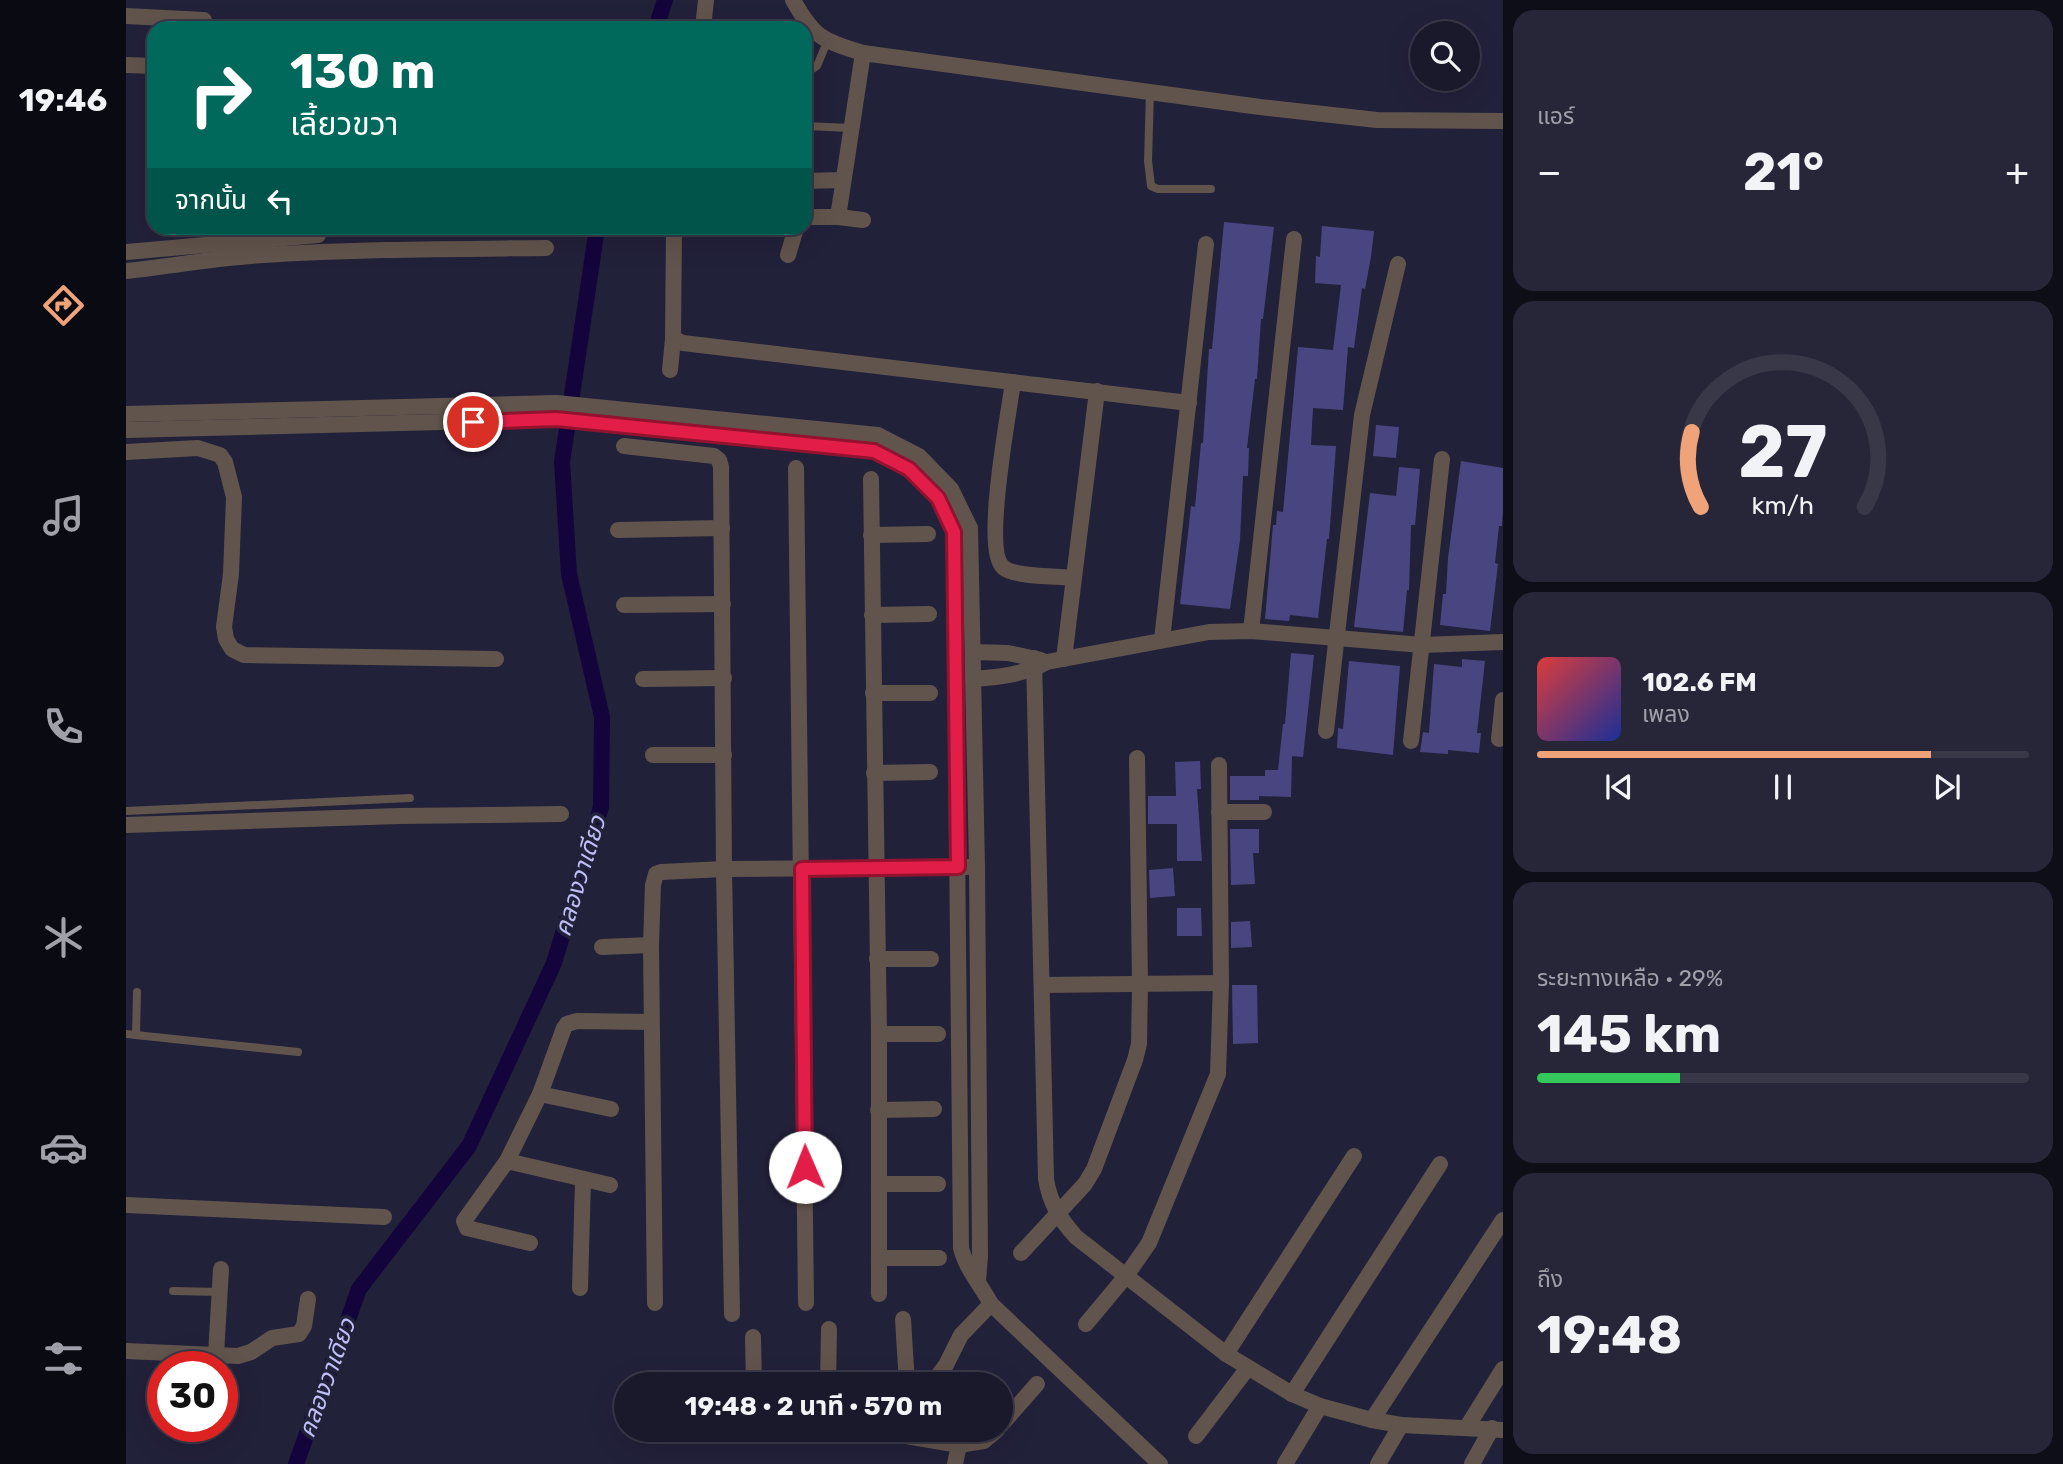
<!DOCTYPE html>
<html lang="th">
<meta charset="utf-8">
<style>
body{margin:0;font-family:Rubik,"Noto Sans Thai",sans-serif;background:#272638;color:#f1f3f6;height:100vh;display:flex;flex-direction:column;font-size:26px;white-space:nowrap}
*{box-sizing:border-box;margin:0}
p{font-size:23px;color:#9fa0a9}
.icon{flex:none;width:38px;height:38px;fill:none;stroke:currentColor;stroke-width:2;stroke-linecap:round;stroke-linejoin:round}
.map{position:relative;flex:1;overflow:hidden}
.details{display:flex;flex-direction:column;gap:10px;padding:10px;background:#0e0e18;width:560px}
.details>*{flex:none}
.top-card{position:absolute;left:21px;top:21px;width:665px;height:214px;border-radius:21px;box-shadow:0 7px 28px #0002,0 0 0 2px #383848;background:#00695c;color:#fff;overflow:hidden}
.buttons{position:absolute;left:1284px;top:21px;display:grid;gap:14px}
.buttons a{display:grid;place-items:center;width:70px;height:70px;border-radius:50%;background:#1a192c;box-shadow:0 7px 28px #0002,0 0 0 2px #383848;font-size:35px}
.speed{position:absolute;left:21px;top:1351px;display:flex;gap:14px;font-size:35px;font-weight:700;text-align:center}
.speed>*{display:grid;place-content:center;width:91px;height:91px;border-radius:50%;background:#1a192c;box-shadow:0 7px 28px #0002,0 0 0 2px #383848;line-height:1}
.speed .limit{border:10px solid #d22;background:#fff;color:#111}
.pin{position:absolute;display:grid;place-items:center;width:60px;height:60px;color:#fff;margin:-30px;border:4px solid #fff;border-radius:50%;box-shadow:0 2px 7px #0007}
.me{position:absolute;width:77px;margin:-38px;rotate:359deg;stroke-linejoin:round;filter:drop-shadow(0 0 5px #0008)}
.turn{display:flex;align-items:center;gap:24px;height:147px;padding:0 28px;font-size:32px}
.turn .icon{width:91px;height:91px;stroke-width:2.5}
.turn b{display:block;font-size:49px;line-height:60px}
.then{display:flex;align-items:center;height:66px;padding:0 28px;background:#0003;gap:14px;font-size:26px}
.big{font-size:52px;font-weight:700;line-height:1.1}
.details .widget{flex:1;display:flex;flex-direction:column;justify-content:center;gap:10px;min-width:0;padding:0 24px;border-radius:21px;background:#272638}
.details .dial{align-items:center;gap:0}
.dial svg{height:182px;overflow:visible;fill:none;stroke:#383848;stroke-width:7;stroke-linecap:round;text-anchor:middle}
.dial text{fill:#f1f3f6;stroke:none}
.song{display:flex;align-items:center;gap:21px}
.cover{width:84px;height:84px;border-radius:10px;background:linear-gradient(135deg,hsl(0 70% 55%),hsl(230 70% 35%))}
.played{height:7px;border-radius:4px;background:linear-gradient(90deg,#f0a278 80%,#383848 80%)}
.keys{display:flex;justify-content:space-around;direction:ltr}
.heat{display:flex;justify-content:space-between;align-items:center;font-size:38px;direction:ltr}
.charge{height:10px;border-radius:5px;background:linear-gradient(90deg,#34c759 29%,#383848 0)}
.trip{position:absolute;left:488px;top:1372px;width:399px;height:70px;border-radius:35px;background:#1a192c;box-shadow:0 7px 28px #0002,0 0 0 2px #383848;font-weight:700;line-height:70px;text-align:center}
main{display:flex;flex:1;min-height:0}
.dock{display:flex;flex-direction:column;width:126px;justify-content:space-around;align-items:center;background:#0a0a12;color:#9fa0a9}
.dock .icon{width:49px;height:49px}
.dock .on{color:#f0a278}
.dock b{font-size:32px;color:#f1f3f6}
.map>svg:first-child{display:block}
</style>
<main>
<nav class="dock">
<b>19:46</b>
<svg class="icon on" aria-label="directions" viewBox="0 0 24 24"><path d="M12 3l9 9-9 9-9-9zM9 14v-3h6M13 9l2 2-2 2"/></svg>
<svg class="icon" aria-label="music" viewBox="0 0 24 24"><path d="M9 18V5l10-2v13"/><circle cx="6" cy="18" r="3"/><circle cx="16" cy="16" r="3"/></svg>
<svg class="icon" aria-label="phone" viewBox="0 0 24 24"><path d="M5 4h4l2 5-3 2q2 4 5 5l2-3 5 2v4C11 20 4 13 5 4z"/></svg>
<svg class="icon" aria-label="climate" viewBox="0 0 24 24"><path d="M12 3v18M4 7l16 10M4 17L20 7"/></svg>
<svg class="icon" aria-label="car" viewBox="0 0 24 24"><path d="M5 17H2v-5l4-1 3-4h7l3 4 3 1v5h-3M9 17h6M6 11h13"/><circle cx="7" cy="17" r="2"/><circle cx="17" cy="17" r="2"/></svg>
<svg class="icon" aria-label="filters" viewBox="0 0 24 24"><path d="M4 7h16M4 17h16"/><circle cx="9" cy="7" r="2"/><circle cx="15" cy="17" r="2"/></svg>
</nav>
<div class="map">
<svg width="1377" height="1464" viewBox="0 0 1377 1464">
<rect width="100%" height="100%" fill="#22213a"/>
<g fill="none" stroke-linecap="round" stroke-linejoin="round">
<g stroke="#13053c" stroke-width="16">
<polyline points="530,28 539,0"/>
<polyline points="170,1464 233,1289 343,1146 428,963 475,807 476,717 443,574 436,462 471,228"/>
</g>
</g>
<g fill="#494580">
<polygon points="1098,222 1148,227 1137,319 1135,319 1131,379 1129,379 1121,448 1123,448 1122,476 1117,476 1114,540 1104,609 1054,604 1065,506 1069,507 1075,443 1077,443 1083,349 1086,349"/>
<polygon points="1196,226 1248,231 1245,257 1239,289 1236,288 1228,348 1222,347 1217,410 1187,408 1185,445 1210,446 1203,539 1201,539 1192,618 1164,615 1163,621 1139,619 1147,525 1150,525 1151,511 1157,512 1172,347 1207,350 1215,285 1189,283 1190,256 1194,257"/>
<polygon points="1250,425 1273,427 1270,458 1247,456"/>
<polygon points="1335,461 1377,468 1377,511 1376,526 1373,526 1369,563 1372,564 1364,631 1314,625 1317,594 1320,594 1322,558"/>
<polygon points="1273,467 1294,469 1289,525 1285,525 1283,590 1281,590 1277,632 1228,627 1244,493 1270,496"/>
<polygon points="1165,653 1188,655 1177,757 1166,756 1165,797 1133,796 1133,800 1104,800 1104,776 1139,776 1139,770 1152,770 1157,724 1159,724"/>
<polygon points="1336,659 1359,661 1351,733 1355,733 1353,753 1322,750 1322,754 1294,752 1297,732 1303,733 1308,664 1336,667"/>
<polygon points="1223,661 1274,666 1267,755 1211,748 1212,728 1217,729"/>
<polygon points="1074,761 1075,789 1071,789 1076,861 1051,861 1051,824 1022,824 1022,796 1050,796 1049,762"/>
<polygon points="1104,829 1133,829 1133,853 1127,853 1129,884 1105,885"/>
<polygon points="1047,868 1049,896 1024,898 1023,870"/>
<polygon points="1051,908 1075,908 1076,936 1051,936"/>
<polygon points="1124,921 1126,947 1105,948 1105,922"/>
<polygon points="1106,985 1131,985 1132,1043 1107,1044"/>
</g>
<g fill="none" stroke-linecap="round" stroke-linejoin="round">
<g stroke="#61544c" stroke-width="8">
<polyline points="679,74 691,66 701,42"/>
<polyline points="1024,92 1022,161 1025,186 1032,189 1085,189"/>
<polyline points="679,126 725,128"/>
<polyline points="0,811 284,798"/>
<polyline points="0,1034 172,1052"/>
<polyline points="10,1034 11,992"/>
<polyline points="47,1291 94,1292"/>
</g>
<g stroke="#61544c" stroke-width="16">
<path d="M667,0C688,38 696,40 737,53L1134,107L1251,120L1377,121"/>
<polyline points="0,16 78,20"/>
<polyline points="577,28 580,0"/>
<polyline points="0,65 28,66"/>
<polyline points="679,181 716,180"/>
<polyline points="679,217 712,217 737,53"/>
<polyline points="712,217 737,220"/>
<polyline points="0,252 192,235"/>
<polyline points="662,255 670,228"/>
<path d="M0,271C46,266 91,258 138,255C232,249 326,249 420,248"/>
<polyline points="547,339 557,343 1063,403"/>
<polyline points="544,370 547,339 548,228"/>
<path d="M887,382C883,412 856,552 878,568C889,577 932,576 947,578"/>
<polyline points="0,414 430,403 752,435 793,456 825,489 844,528 851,867 854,1256 852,1281"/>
<path d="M0,430L430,419L748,451L783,469L812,498L828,532L835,1248C840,1269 855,1285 865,1304L1034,1464"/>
<polyline points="498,446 588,456 593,460 595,467 598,869 606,1314"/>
<polyline points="0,452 72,448 94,455 99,462 108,497 105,574 98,627 100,639 106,649 118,655 370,659"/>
<polyline points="670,468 680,1303"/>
<polyline points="745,479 753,1034 753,1294"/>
<polyline points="492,530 596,528"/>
<polyline points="745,535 802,534"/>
<polyline points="498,605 597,604"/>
<polyline points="746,615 803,614"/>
<polyline points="1125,631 1168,239"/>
<polyline points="1036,640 1080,244"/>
<polyline points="847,652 882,653 915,660"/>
<path d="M908,658L920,1179C924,1203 933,1218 950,1237L1100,1354L1166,1394L1194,1406L1246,1420L1275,1425L1377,1430"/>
<polyline points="938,659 971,391"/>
<polyline points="517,679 598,678"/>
<path d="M847,679C873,677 897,675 921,662L1083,632L1125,631L1296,645L1377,642"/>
<polyline points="747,693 804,693"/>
<polyline points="1200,731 1236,415 1272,264"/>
<polyline points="1373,739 1377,700"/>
<polyline points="1285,741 1316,459"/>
<polyline points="527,755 598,755"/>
<polyline points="748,773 804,772"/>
<polyline points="1093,812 1138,812"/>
<polyline points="0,825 273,816 435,814"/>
<polyline points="476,947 525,945"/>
<polyline points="751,959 805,959"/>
<polyline points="916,985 1095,983"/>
<polyline points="753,1034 812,1034"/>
<polyline points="414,1094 485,1109"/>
<polyline points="752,1110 808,1109"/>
<polyline points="381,1161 484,1185"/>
<polyline points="753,1184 812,1184"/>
<polyline points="0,1205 258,1217"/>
<polyline points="404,1243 341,1228 338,1221 381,1161 414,1094 438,1028 441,1024 451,1021 525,1022"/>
<polyline points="895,1253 959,1184 968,1169 1009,1060 1013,1044 1014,985 1011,758"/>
<polyline points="753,1258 813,1258"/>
<polyline points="454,1288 457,1180"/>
<polyline points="529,1303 525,945 527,885 530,874 535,872 598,869 842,867"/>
<polyline points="777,1319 781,1384"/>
<polyline points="960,1324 1000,1276 1023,1243 1092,1074 1095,983 1093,765"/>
<polyline points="627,1337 628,1384"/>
<polyline points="0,1351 112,1356 125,1352 146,1338 173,1334 178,1326 182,1299"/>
<polyline points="1100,1354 1228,1156"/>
<polyline points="90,1355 95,1269"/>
<polyline points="702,1384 703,1329"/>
<polyline points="806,1384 820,1365 835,1335 865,1304"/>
<polyline points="1166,1394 1314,1164"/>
<polyline points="1246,1420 1377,1220"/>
<polyline points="875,1425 911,1384"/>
<polyline points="1341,1427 1377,1369"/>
<polyline points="745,1430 833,1445 858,1441 871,1430"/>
<polyline points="1070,1436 1121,1369"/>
<polyline points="829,1464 833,1445"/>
<polyline points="1159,1464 1194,1406"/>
<polyline points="1252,1464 1275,1425"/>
<polyline points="1346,1464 1366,1428"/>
</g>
</g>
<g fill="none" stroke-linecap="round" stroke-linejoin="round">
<defs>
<polyline id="route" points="347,422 430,419 748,451 783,469 812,498 828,532 832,867 676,869 679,1167"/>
</defs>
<use href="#route" stroke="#92132f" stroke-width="18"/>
<use href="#route" stroke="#e11d48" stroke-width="12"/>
</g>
<g text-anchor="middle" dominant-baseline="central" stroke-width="7" stroke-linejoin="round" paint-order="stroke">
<g font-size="24" font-style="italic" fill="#c0c0f7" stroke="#22213a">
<text transform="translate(454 876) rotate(-73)">คลองวาเดียว</text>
<text transform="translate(201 1378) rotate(-70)">คลองวาเดียว</text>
</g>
</g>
</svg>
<div class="buttons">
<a><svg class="icon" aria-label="search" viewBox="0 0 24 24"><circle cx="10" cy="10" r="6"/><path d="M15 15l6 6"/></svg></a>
</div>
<div class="speed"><div class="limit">30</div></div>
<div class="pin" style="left:347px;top:422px;background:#d93025"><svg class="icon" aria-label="arrive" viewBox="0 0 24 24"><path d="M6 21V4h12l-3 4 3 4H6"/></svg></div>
<svg class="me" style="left:679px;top:1167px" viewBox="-20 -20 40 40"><circle r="19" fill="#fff"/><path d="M0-13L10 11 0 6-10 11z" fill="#e11d48"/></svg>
<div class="trip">19:48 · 2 นาที · 570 m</div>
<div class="top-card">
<div class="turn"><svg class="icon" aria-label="right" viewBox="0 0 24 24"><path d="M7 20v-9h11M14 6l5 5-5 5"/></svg><div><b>130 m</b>เลี้ยวขวา</div></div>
<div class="then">จากนั้น<svg class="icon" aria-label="left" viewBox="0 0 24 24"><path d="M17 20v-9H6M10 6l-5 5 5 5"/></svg></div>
</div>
</div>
<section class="details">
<div class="widget"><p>แอร์</p>
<div class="heat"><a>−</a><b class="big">21°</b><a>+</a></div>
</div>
<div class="widget dial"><svg viewBox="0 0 100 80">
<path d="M14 69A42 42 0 1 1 86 69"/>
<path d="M14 69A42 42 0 0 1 10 36" stroke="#f0a278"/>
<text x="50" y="56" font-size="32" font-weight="700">27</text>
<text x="50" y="72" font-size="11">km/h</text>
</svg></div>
<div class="widget">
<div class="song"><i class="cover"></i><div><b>102.6 FM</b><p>เพลง</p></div></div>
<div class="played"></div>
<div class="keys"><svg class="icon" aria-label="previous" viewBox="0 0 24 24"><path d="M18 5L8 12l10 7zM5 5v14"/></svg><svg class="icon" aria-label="pause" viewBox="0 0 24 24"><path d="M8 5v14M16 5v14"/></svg><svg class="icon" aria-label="next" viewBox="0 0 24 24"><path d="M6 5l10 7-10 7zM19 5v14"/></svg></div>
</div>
<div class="widget"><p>ระยะทางเหลือ · 29%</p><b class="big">145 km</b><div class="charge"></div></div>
<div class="widget"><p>ถึง</p><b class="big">19:48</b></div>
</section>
</main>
